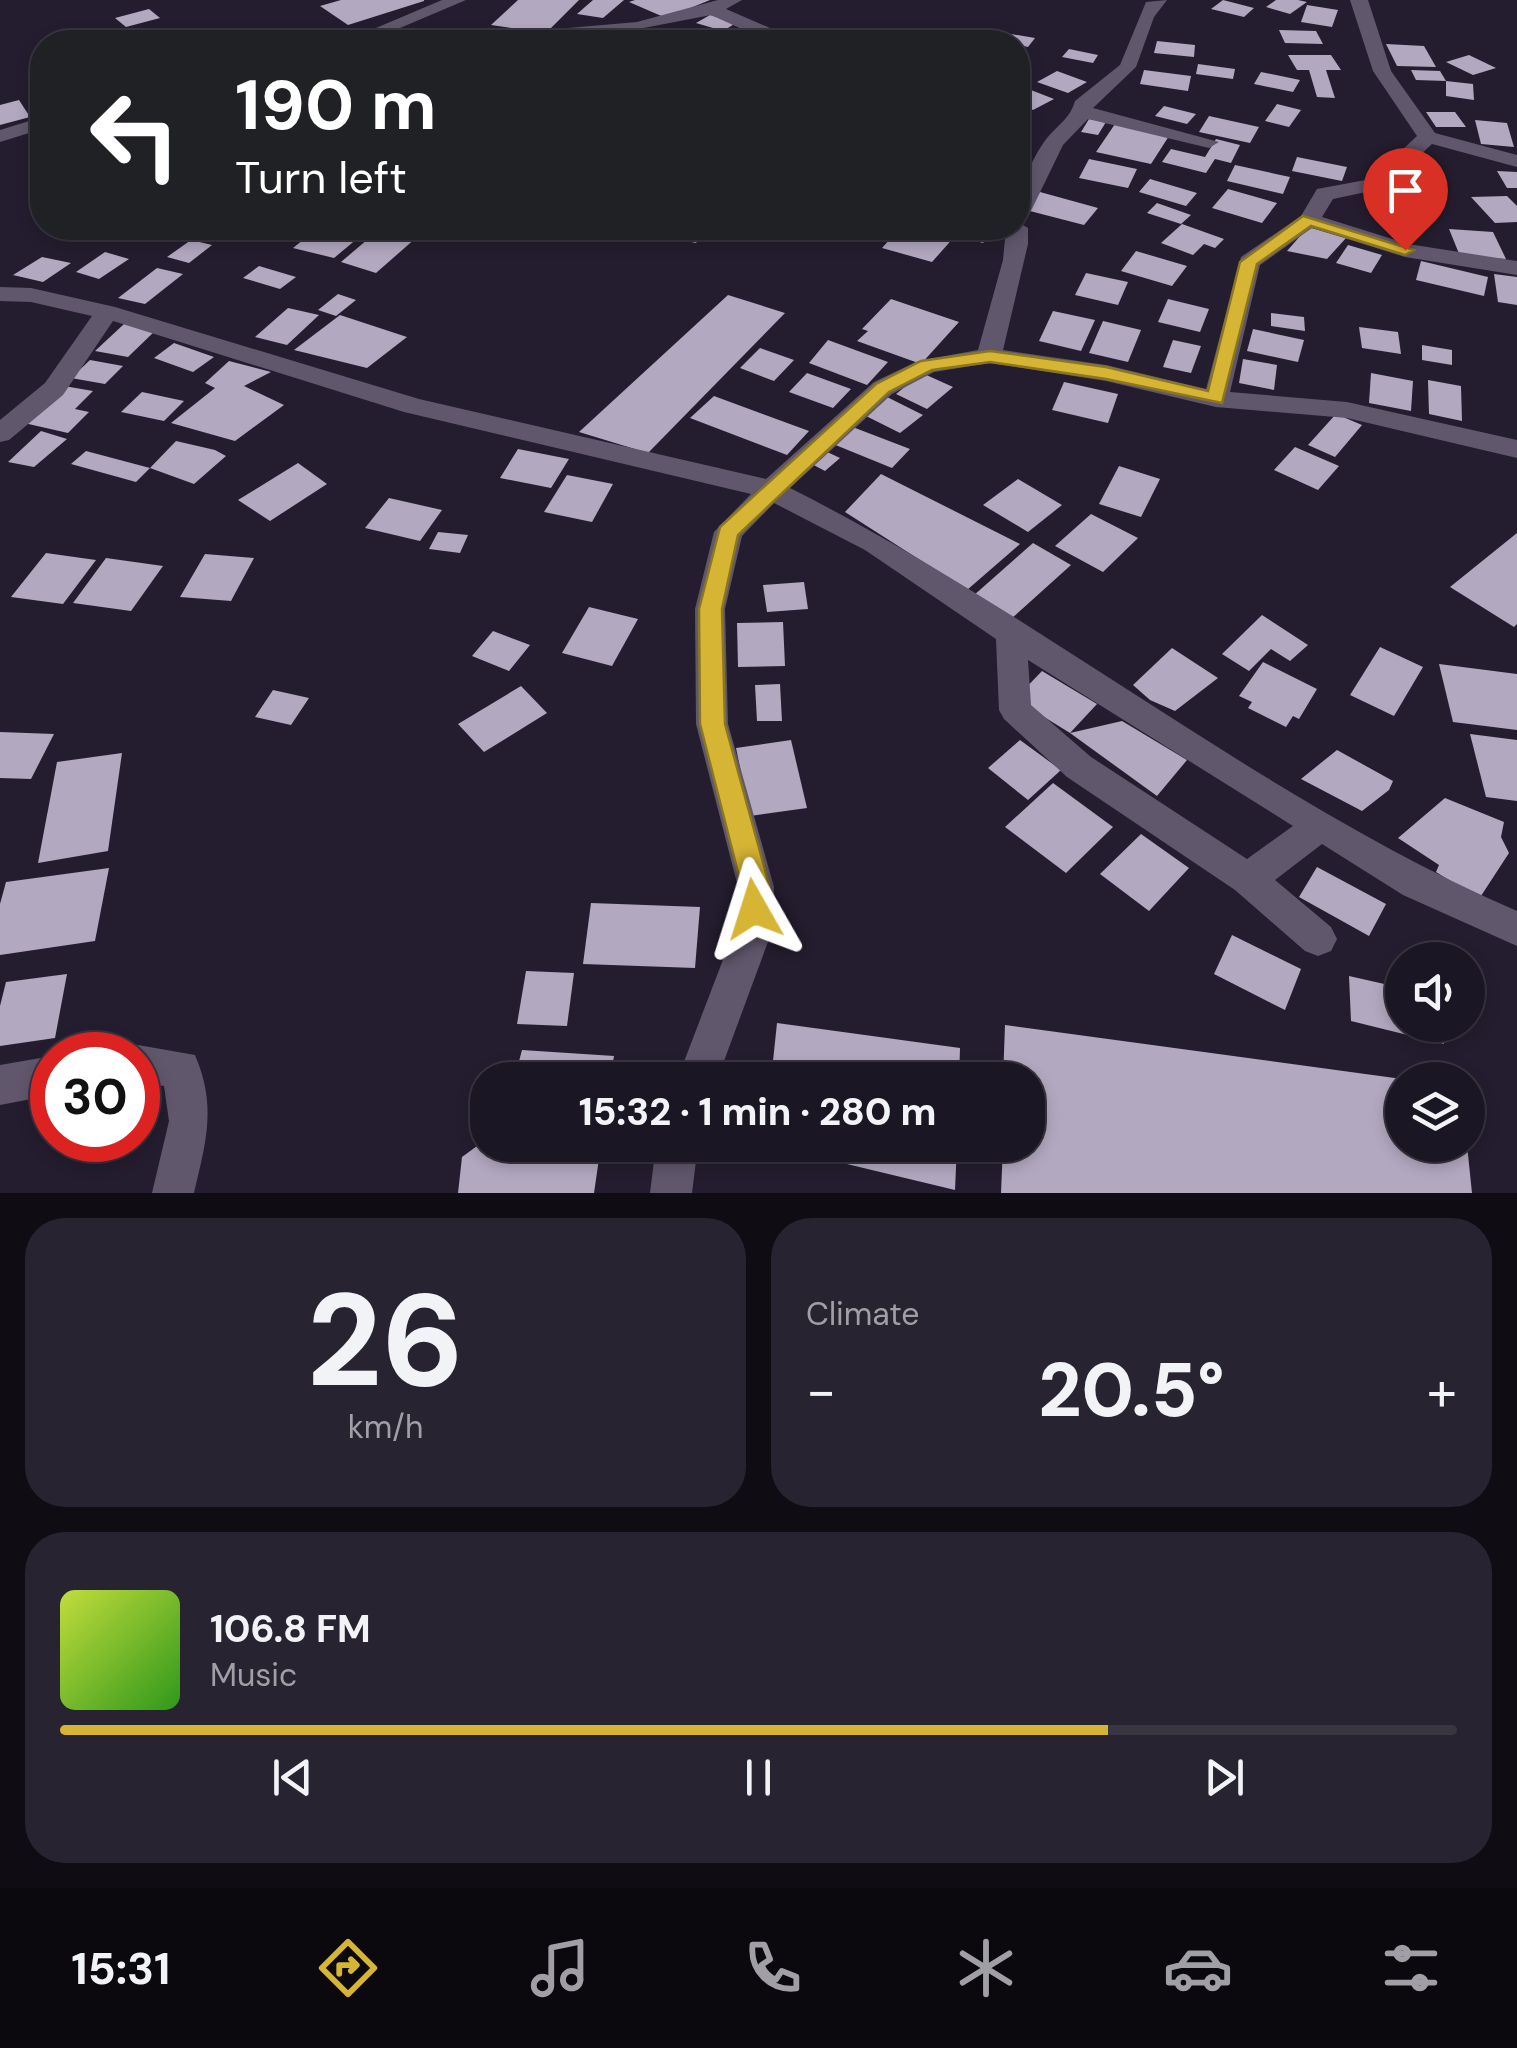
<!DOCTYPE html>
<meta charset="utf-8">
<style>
body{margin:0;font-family:"DM Sans",sans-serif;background:#282330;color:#f1f3f6;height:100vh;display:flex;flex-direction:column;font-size:38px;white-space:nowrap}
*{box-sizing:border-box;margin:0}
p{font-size:32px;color:#a09fa6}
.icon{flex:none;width:55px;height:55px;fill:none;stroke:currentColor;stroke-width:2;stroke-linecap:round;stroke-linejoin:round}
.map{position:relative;height:1193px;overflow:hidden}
.panel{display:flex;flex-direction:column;gap:25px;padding:25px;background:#0f0c13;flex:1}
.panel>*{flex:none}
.hud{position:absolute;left:30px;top:30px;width:1000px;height:210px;border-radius:40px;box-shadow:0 5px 15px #0003,0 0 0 2px #393541;background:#202124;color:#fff;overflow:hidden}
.fabs{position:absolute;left:1385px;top:942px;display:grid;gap:20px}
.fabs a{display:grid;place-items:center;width:100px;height:100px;border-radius:50%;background:#1b1623;box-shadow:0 5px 15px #0003,0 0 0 2px #393541;font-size:50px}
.speed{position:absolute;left:30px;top:1032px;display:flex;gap:20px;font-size:50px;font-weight:700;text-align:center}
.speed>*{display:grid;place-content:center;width:130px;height:130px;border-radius:50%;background:#1b1623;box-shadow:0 5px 15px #0003,0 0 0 2px #393541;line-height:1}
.speed .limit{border:15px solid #d22;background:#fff;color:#111}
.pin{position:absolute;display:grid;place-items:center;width:85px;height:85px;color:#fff;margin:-102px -42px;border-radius:50% 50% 50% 0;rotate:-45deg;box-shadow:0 0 10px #0007}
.pin .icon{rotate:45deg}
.me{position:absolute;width:110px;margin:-55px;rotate:354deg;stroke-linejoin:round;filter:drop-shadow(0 0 8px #0008)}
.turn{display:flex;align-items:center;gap:35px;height:210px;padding:0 40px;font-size:45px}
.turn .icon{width:130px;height:130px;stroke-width:2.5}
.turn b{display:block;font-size:70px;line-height:85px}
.big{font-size:75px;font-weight:800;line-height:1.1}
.panel .tile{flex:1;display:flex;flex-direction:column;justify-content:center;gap:15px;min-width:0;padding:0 35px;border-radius:40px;background:#282330}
.panel .dial{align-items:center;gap:0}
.dial b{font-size:130px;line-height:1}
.song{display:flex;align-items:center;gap:30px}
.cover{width:120px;height:120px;border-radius:15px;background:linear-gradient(135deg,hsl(70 70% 55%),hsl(110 70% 35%))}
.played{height:10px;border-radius:5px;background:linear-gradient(90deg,#d6b534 75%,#393541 75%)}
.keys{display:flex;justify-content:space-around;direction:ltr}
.heat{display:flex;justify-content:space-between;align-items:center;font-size:55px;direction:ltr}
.panel .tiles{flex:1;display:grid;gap:25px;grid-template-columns:1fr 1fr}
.tile:last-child{grid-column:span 2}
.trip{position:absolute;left:470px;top:1062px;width:575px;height:100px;border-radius:40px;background:#1b1623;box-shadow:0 5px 15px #0003,0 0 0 2px #393541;font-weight:800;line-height:100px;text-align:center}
.dock{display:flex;height:160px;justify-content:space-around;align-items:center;background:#0b090e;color:#a09fa6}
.dock .icon{width:70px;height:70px}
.dock .active{color:#d6b534}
.dock b{font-size:45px;color:#f1f3f6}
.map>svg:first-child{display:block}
</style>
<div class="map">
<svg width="1517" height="1193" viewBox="0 0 1517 1193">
<rect width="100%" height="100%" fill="#241d2f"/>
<g fill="#b2a8c0">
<polygon points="341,0 424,0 424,1 348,25 320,6"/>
<polygon points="518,0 579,0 546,33 491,25"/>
<polygon points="593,0 624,0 603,18 577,14"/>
<polygon points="635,0 710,0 666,18 629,2"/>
<polygon points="1223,0 1254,8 1244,17 1211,9"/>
<polygon points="1276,0 1298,0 1307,2 1290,14 1266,7"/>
<polygon points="1307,5 1338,10 1332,27 1301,22"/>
<polygon points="149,9 160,18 126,27 115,18"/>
<polygon points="710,15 736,23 723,31 696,23"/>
<polygon points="184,30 191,38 136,42 136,41"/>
<polygon points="1279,30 1316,31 1323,44 1285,43"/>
<polygon points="1011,34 1035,38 1028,47 1004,42"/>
<polygon points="1157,41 1195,45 1194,57 1154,53"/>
<polygon points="1386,44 1424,46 1436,67 1397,66"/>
<polygon points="1069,49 1098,55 1093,63 1062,57"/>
<polygon points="1288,55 1331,55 1341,70 1326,70 1335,98 1317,97 1309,70 1297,70"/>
<polygon points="1469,55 1496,68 1473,75 1446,62"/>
<polygon points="1198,64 1235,69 1233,79 1196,74"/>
<polygon points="1144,70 1191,76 1188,91 1140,84"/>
<polygon points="1411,70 1440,71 1446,81 1473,84 1474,100 1446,96 1446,81 1416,80"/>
<polygon points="1057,71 1087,82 1068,93 1037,82"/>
<polygon points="1261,72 1300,80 1293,92 1254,84"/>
<polygon points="1018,85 1054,99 1033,110 1018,104"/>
<polygon points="19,100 30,117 0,125 0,105"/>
<polygon points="1277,104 1301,110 1289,127 1265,121"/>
<polygon points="1164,106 1196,114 1187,124 1155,116"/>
<polygon points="1426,112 1455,112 1466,127 1436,127"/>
<polygon points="1209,116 1259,127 1250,143 1199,132"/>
<polygon points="1089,119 1106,122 1098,135 1081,132"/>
<polygon points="1475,120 1507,123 1514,147 1481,144"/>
<polygon points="1115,124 1169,136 1151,164 1096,152"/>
<polygon points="1216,139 1240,145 1231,163 1215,159 1206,173 1162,162 1171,149 1205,157"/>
<polygon points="1297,157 1347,167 1342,181 1292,171"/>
<polygon points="1089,159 1137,169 1128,188 1079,178"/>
<polygon points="1235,165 1290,177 1283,194 1227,181"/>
<polygon points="1497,171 1517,172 1517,188 1507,188"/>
<polygon points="1150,179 1197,193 1186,206 1139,192"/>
<polygon points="1228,189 1277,203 1262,223 1212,208"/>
<polygon points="1040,192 1098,208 1084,225 1026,210"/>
<polygon points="1390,192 1425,193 1434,210 1399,209"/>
<polygon points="1507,196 1517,206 1517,222 1495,223 1471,197"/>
<polygon points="1157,203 1191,215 1181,224 1147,213"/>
<polygon points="1182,224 1224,239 1215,248 1204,244 1193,255 1161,243"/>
<polygon points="1308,227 1346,238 1327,259 1287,251"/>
<polygon points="318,228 370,228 334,258 293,248"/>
<polygon points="381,228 425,230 376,273 341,262"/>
<polygon points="660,228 698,228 706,229 696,243 655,234"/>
<polygon points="900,228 974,228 991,233 983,243 956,235 932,262 882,248"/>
<polygon points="1449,229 1493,232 1506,259 1460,256"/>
<polygon points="191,240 212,245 189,263 167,257"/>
<polygon points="1348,245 1382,255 1371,273 1336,263"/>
<polygon points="1136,251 1187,266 1172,286 1121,271"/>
<polygon points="105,252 129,259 99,279 76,272"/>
<polygon points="42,257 71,263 43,282 13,275"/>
<polygon points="1421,261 1488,277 1484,296 1416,280"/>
<polygon points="259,266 296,277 280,289 243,278"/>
<polygon points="157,268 183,274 145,304 118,298"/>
<polygon points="1086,273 1128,282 1118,305 1075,295"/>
<polygon points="1494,274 1517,277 1517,305 1498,302"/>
<polygon points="338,294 356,300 336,316 318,310"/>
<polygon points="728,295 785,313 648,453 579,432"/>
<polygon points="891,299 959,322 921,364 857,341 868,331 862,329"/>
<polygon points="1168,299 1209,309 1200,332 1158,322"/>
<polygon points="288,308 319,315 287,345 255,337"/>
<polygon points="1053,311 1095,320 1081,351 1039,341"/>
<polygon points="1271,313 1304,317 1305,331 1271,326"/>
<polygon points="340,315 407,337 367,368 294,350"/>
<polygon points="1103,321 1141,330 1128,362 1089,353"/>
<polygon points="124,324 157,329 128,357 95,351"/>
<polygon points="1359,327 1398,332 1401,354 1362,348"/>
<polygon points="1253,329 1304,340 1298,362 1247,351"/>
<polygon points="828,340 888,362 867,385 809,363"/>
<polygon points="1173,340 1201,346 1191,373 1163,367"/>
<polygon points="174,343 214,357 193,372 154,358"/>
<polygon points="1422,345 1452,350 1452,365 1422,360"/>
<polygon points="760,348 794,360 774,381 740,368"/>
<polygon points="1243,359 1277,365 1274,390 1239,383"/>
<polygon points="90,360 123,366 105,384 71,378"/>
<polygon points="229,361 271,372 244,386 284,405 235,441 171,423 215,388 205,383"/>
<polygon points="807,373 851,389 833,408 789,392"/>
<polygon points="922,373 953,387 927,409 896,394"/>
<polygon points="1371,373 1413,381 1411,411 1369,403"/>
<polygon points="1428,380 1461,386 1462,421 1429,414"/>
<polygon points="1064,382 1118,394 1108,423 1052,410"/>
<polygon points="64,386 93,391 75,409 89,412 68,433 24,423"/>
<polygon points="142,392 184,401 164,421 121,412"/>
<polygon points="714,396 809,431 787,455 690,418"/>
<polygon points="887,397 923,415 900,433 864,415"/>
<polygon points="1336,414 1362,425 1335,457 1308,445"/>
<polygon points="850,426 910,449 892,468 833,444"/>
<polygon points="41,431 67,439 34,467 8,462"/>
<polygon points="176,441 215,450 226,456 194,484 150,468"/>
<polygon points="1295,447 1339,466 1318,490 1274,470"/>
<polygon points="518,449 569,459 551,488 500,478"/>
<polygon points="823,450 840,458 825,471 808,462"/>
<polygon points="86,451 150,468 136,482 71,464"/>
<polygon points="298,463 327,484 270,521 238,500"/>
<polygon points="1119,466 1160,479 1141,517 1099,504"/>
<polygon points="881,474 1020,544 967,590 845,512"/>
<polygon points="567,475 613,484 592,522 544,512"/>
<polygon points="1018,479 1062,505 1028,532 983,505"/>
<polygon points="389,498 442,510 420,541 365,528"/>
<polygon points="1091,514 1138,538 1103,572 1055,546"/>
<polygon points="438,532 468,535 460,553 429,549"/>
<polygon points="1517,533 1517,624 1514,627 1450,587"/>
<polygon points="1033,543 1071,565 1011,619 973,596"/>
<polygon points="46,553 96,560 63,604 11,597"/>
<polygon points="205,554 254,558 231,601 180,597"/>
<polygon points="106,558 163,566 131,611 73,603"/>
<polygon points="804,582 808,609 767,612 763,585"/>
<polygon points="589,607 638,619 612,666 562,653"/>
<polygon points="1262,615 1308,645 1290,661 1271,649 1249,671 1222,654"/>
<polygon points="783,622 785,666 738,667 737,623"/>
<polygon points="493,631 530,645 509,671 472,656"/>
<polygon points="1380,647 1423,667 1394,716 1350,695"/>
<polygon points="1172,648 1218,678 1175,711 1150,700 1133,685"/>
<polygon points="1263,662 1317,689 1299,719 1293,716 1286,727 1248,708 1252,702 1239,696"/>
<polygon points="1439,664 1517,674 1517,730 1453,722"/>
<polygon points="1042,671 1097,704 1070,733 1015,699"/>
<polygon points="780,684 782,721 757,721 755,685"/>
<polygon points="521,686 547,713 484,752 458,724"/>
<polygon points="273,690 309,698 291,725 255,717"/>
<polygon points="1122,721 1187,760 1157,796 1070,733"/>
<polygon points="0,732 54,734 31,779 0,778"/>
<polygon points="1470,734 1517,740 1517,801 1486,797"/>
<polygon points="791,740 807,808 750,816 736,748"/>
<polygon points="1020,740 1061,770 1028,800 988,768"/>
<polygon points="1337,750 1393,781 1389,790 1362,811 1301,779"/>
<polygon points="122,753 108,851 38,863 57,762"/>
<polygon points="1053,783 1113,827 1066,873 1005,827"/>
<polygon points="1445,798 1504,822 1501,837 1509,853 1479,899 1436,872 1439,865 1398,838"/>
<polygon points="1141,834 1189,868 1149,911 1100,874"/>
<polygon points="1317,867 1386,904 1369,936 1299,897"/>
<polygon points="109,868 95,941 0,955 0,904 6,882"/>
<polygon points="591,903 700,907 695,968 583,964"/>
<polygon points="1232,935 1301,969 1285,1010 1214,974"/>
<polygon points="526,971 574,973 567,1026 517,1024"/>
<polygon points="67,974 55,1038 0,1046 0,1006 6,982"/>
<polygon points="1349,976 1402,988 1402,1025 1443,1025 1444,1044 1351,1021"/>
<polygon points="777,1023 960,1048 959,1080 771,1080"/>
<polygon points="1005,1025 1402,1079 1402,1145 1467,1145 1472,1193 1001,1193 1003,1145 1028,1145 1028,1080 1003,1080"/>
<polygon points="522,1050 614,1056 610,1080 514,1080"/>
<polygon points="488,1138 488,1145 601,1145 594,1193 458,1193 462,1157"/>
<polygon points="772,1145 957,1145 955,1190 772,1146"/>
</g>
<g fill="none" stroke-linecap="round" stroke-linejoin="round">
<g fill="#60576c" fill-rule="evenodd">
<polygon points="442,0 466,0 367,42 343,42"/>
<polygon points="718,0 742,0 726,9 770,28 772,42 754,42 755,35 711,15 602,36 457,42 466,37 637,22"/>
<path d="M1167,0L1154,17L1136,67L1093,108L1219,142L1209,148L1088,119L1063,145L1029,215L1018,221C1018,192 1029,162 1047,138C1059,124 1071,117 1075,101L1120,65L1146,2Z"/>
<path d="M1350,0H1368L1391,71L1435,133L1517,155V167L1432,144L1385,188L1333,199L1322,217L1408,244L1517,261V275L1405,257L1312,228L1260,265L1230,392L1347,402L1517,440V458L1347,418L1216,407L1106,381L990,363L934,372L892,394L790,488C1040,614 1260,799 1517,911V946L1403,895L1322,844L1275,880L1331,927L1337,939L1331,951L1318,956L1305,951L1235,890L1067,777L1004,719L999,710L996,639L865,550L774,503L742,536L725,609L728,724L774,887L772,931L717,1080H677L734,931L738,887L696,724L695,609L714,532L751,494L404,412L113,321L63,395L9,440L0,442V420L45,383L92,316L31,302L0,301V287L31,288L115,307L419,399L766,479L874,382L918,361L978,350L1003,260L1006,228H1018V222L1028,228V244L1003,350L1106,365L1206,389L1241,257L1301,216L1317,189L1371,179L1417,136L1373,71ZM1028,660L1293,826L1247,859L1091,757L1031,705Z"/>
<polygon points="42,117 42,129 0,142 0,130"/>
<path d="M138,1045L195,1055C217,1106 206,1142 194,1193H152L169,1121L164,1086L138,1083V1055H122Z"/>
<polygon points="52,1056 52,1095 0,1105 0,1065"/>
<polygon points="656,1145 698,1145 692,1193 650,1193"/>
</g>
</g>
<polygon fill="#d6b534" stroke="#8b7622" stroke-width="2.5" points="1303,216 1414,250 1405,255 1311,226 1257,264 1222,403 1106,379 990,362 932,370 889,392 738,535 722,609 725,724 770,888 764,918 754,922 745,918 742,888 700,724 699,609 720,527 876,384 921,361 990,351 1106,367 1208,391 1240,262"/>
</svg>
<div class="fabs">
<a><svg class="icon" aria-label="sound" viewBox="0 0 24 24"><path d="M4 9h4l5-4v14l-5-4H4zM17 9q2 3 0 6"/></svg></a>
<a><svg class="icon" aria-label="layers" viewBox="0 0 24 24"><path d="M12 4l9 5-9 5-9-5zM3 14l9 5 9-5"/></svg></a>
</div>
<div class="speed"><div class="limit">30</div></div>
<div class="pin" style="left:1405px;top:250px;background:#d93025"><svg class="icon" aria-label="arrive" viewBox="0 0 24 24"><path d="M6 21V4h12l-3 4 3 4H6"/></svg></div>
<svg class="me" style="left:754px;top:909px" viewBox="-20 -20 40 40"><path d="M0-17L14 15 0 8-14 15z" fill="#d6b534" stroke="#fff" stroke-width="4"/></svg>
<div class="trip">15:32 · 1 min · 280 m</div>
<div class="hud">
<div class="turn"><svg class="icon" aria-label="left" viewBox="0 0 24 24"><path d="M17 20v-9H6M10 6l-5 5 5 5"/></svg><div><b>190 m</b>Turn left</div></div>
</div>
</div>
<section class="panel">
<div class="tiles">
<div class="tile dial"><b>26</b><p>km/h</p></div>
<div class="tile"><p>Climate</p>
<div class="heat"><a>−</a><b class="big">20.5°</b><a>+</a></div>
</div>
<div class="tile">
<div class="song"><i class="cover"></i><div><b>106.8 FM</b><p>Music</p></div></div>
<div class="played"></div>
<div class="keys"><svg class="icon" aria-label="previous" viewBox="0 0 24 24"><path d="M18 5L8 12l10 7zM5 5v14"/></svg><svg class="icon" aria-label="pause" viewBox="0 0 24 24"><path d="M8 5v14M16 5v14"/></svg><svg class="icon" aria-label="next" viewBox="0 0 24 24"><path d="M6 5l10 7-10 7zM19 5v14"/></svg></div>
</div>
</div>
</section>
<nav class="dock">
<b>15:31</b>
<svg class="icon active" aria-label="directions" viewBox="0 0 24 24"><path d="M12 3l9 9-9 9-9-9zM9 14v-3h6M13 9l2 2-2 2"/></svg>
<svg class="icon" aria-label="music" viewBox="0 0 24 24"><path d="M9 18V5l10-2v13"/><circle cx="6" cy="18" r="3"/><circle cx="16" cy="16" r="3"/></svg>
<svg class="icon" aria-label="phone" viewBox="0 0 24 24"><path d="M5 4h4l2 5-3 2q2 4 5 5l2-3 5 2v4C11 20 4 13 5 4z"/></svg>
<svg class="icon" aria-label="climate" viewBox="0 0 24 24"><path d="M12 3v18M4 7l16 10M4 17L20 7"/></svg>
<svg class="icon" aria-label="car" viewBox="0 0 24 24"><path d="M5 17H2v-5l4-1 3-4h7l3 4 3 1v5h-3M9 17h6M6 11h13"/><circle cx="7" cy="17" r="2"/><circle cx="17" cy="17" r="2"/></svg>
<svg class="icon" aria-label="filters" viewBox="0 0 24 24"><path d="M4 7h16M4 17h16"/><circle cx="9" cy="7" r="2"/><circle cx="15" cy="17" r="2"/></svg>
</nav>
